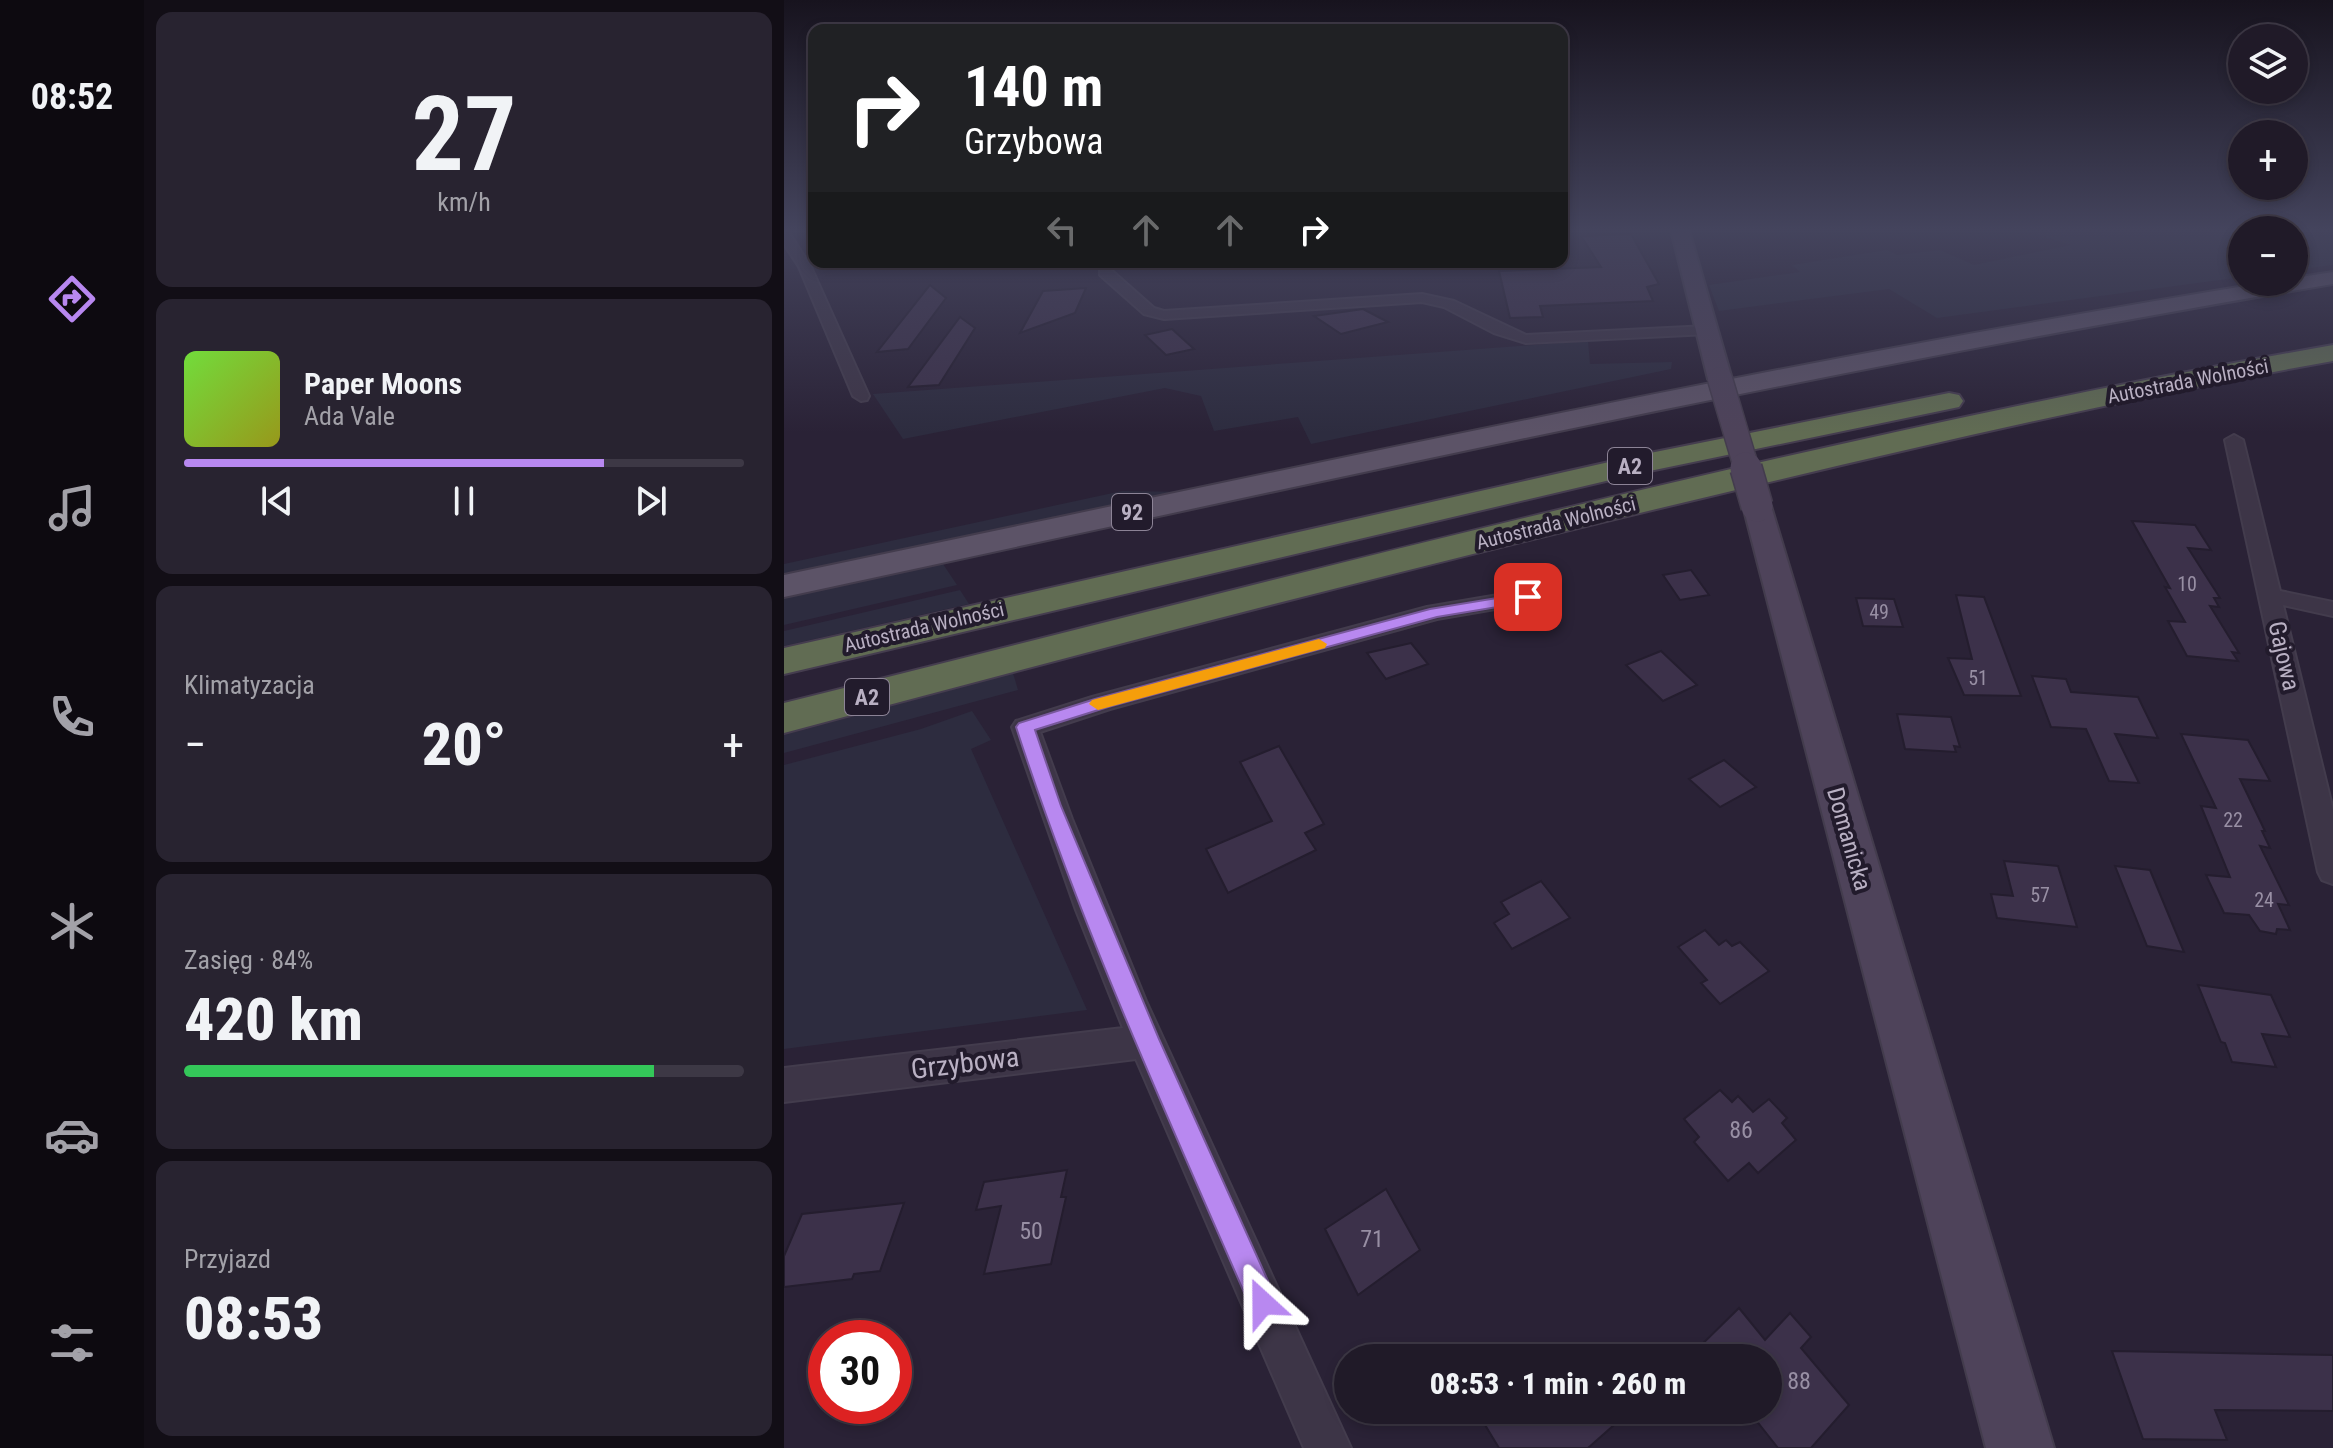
<!DOCTYPE html>
<html lang="pl">
<meta charset="utf-8">
<style>
body{margin:0;font-family:"Roboto Condensed",sans-serif;background:#282330;color:#f1f3f6;height:100vh;display:flex;flex-direction:column;font-size:30px;white-space:nowrap}
*{box-sizing:border-box;margin:0}
p{font-size:26px;color:#a2a1a8}
.icon{flex:none;width:44px;height:44px;fill:none;stroke:currentColor;stroke-width:2;stroke-linecap:round;stroke-linejoin:round}
.map{position:relative;flex:1;overflow:hidden}
.side{display:flex;flex-direction:column;gap:12px;padding:12px;background:#120e16;width:640px}
.side>*{flex:none}
.guide{position:absolute;left:24px;top:24px;width:760px;height:244px;border-radius:16px;box-shadow:0 4px 12px #0003,0 0 0 2px #3d3845;background:#202124;color:#fff;overflow:hidden}
.buttons{position:absolute;left:1444px;top:24px;display:grid;gap:16px}
.buttons a{display:grid;place-items:center;width:80px;height:80px;border-radius:50%;background:#201a28;box-shadow:0 4px 12px #0003,0 0 0 2px #3d3845;font-size:40px}
.speed{position:absolute;left:24px;top:1320px;display:flex;gap:16px;font-size:40px;font-weight:700;text-align:center}
.speed>*{display:grid;place-content:center;width:104px;height:104px;border-radius:50%;background:#201a28;box-shadow:0 4px 12px #0003,0 0 0 2px #3d3845;line-height:1}
.speed .limit{border:12px solid #d22;background:#fff;color:#111}
.pin{position:absolute;display:grid;place-items:center;width:68px;height:68px;color:#fff;margin:-34px;border-radius:16px;box-shadow:0 4px 12px #0006}
.me{position:absolute;width:88px;margin:-44px;rotate:336deg;stroke-linejoin:round;filter:drop-shadow(0 0 6px #0008)}
.turn{display:flex;align-items:center;gap:28px;height:168px;padding:0 24px;font-size:36px}
.turn .icon{width:104px;height:104px;stroke-width:2.5}
.turn b{display:block;font-size:56px;line-height:68px}
.lanes{display:flex;align-items:center;height:76px;padding:0 24px;background:#0003;justify-content:center;gap:40px;direction:ltr}
.lanes .off{opacity:.35}
.big{font-size:60px;font-weight:800;line-height:1.1}
.side .tile{flex:1;display:flex;flex-direction:column;justify-content:center;gap:12px;min-width:0;padding:0 28px;border-radius:16px;background:#282330}
.side .dial{align-items:center;gap:0}
.dial b{font-size:104px;line-height:1}
.song{display:flex;align-items:center;gap:24px}
.cover{width:96px;height:96px;border-radius:12px;background:linear-gradient(135deg,hsl(100 70% 55%),hsl(60 70% 35%))}
.played{height:8px;border-radius:4px;background:linear-gradient(90deg,#b888f0 75%,#3d3845 75%)}
.keys{display:flex;justify-content:space-around;direction:ltr}
.heat{display:flex;justify-content:space-between;align-items:center;font-size:44px;direction:ltr}
.charge{height:12px;border-radius:6px;background:linear-gradient(90deg,#34c759 84%,#3d3845 0)}
.trip{position:absolute;left:550px;top:1344px;width:448px;height:80px;border-radius:40px;background:#201a28;box-shadow:0 4px 12px #0003,0 0 0 2px #3d3845;font-weight:800;line-height:80px;text-align:center}
main{display:flex;flex:1;min-height:0}
.tab-bar{display:flex;flex-direction:column;width:144px;justify-content:space-around;align-items:center;background:#0d0a10;color:#a2a1a8}
.tab-bar .icon{width:56px;height:56px}
.tab-bar .on{color:#b888f0}
.tab-bar b{font-size:36px;color:#f1f3f6}
.map>svg:first-child{display:block}
</style>
<main>
<nav class="tab-bar">
<b>08:52</b>
<svg class="icon on" aria-label="directions" viewBox="0 0 24 24"><path d="M12 3l9 9-9 9-9-9zM9 14v-3h6M13 9l2 2-2 2"/></svg>
<svg class="icon" aria-label="music" viewBox="0 0 24 24"><path d="M9 18V5l10-2v13"/><circle cx="6" cy="18" r="3"/><circle cx="16" cy="16" r="3"/></svg>
<svg class="icon" aria-label="phone" viewBox="0 0 24 24"><path d="M5 4h4l2 5-3 2q2 4 5 5l2-3 5 2v4C11 20 4 13 5 4z"/></svg>
<svg class="icon" aria-label="climate" viewBox="0 0 24 24"><path d="M12 3v18M4 7l16 10M4 17L20 7"/></svg>
<svg class="icon" aria-label="car" viewBox="0 0 24 24"><path d="M5 17H2v-5l4-1 3-4h7l3 4 3 1v5h-3M9 17h6M6 11h13"/><circle cx="7" cy="17" r="2"/><circle cx="17" cy="17" r="2"/></svg>
<svg class="icon" aria-label="filters" viewBox="0 0 24 24"><path d="M4 7h16M4 17h16"/><circle cx="9" cy="7" r="2"/><circle cx="15" cy="17" r="2"/></svg>
</nav>
<section class="side">
<div class="tile dial"><b>27</b><p>km/h</p></div>
<div class="tile">
<div class="song"><i class="cover"></i><div><b>Paper Moons</b><p>Ada Vale</p></div></div>
<div class="played"></div>
<div class="keys"><svg class="icon" aria-label="previous" viewBox="0 0 24 24"><path d="M18 5L8 12l10 7zM5 5v14"/></svg><svg class="icon" aria-label="pause" viewBox="0 0 24 24"><path d="M8 5v14M16 5v14"/></svg><svg class="icon" aria-label="next" viewBox="0 0 24 24"><path d="M6 5l10 7-10 7zM19 5v14"/></svg></div>
</div>
<div class="tile"><p>Klimatyzacja</p>
<div class="heat"><a>−</a><b class="big">20°</b><a>+</a></div>
</div>
<div class="tile"><p>Zasięg · 84%</p><b class="big">420 km</b><div class="charge"></div></div>
<div class="tile"><p>Przyjazd</p><b class="big">08:53</b></div>
</section>
<div class="map">
<svg width="1549" height="1448" viewBox="0 0 1549 1448">
<rect width="100%" height="100%" fill="#2a2236"/>
<g fill="#2d2c3f">
<polygon points="1241,230 1458,230 1458,277 1153,318 1105,289 935,311 925,285 1016,272 1008,265 1103,250 1113,255 1156,250 1190,265 1287,245"/>
<polygon points="1510,230 1549,230 1549,265 1510,270"/>
<polygon points="804,341 806,364 888,362 887,369 527,444 514,417 430,431 417,396 381,388 119,439 89,394"/>
<polygon points="338,491 409,492 0,577 0,564"/>
<polygon points="159,564 173,585 0,625 0,597"/>
<polygon points="176,590 185,604 0,646 0,631"/>
<polygon points="229,673 234,690 0,753 0,735"/>
<polygon points="188,711 207,740 187,749 303,1010 0,1049 0,765 137,729"/>
</g>
<g fill="#3c314a" stroke="#241d2e" stroke-width="2">
<polygon points="847,234 875,284 863,287 869,301 756,306 759,317 726,318 715,271 817,267 797,236"/>
<polygon points="146,285 162,298 124,349 93,352"/>
<polygon points="302,288 291,313 236,333 259,291"/>
<polygon points="579,309 604,322 557,334 530,316"/>
<polygon points="176,317 191,328 155,385 124,387"/>
<polygon points="388,329 410,349 382,355 361,335"/>
<polygon points="1348,521 1411,525 1427,550 1404,548 1436,598 1430,598 1435,607 1426,606 1455,653 1448,652 1454,661 1403,656 1384,621 1401,622 1381,587 1386,588"/>
<polygon points="907,570 925,595 896,600 879,575"/>
<polygon points="1172,595 1200,597 1237,696 1180,695 1164,658 1188,659"/>
<polygon points="1072,598 1110,599 1119,627 1079,626"/>
<polygon points="627,643 644,664 602,679 583,653"/>
<polygon points="877,651 913,685 879,701 842,665"/>
<polygon points="1248,676 1282,679 1287,692 1354,697 1374,738 1331,734 1355,783 1325,781 1302,729 1267,727"/>
<polygon points="1113,714 1167,717 1176,747 1170,746 1172,752 1121,749"/>
<polygon points="1397,734 1464,740 1470,751 1486,781 1456,779 1481,831 1478,831 1486,848 1476,846 1505,905 1494,904 1506,930 1493,929 1492,934 1476,931 1465,915 1440,913 1422,875 1446,877 1417,806 1432,808"/>
<polygon points="495,746 540,824 521,833 532,850 444,893 422,849 488,821 456,762"/>
<polygon points="940,760 972,787 936,807 905,779"/>
<polygon points="1220,861 1274,866 1293,927 1213,918 1207,894 1229,896"/>
<polygon points="1331,866 1366,870 1400,952 1363,946"/>
<polygon points="757,881 786,918 728,949 710,923 725,914 717,902"/>
<polygon points="921,930 935,945 942,940 948,946 956,942 985,971 936,1004 917,983 923,980 894,947"/>
<polygon points="1414,985 1487,995 1506,1037 1478,1034 1492,1067 1448,1062 1441,1043 1437,1042"/>
<polygon points="936,1090 948,1102 954,1096 969,1112 985,1099 1003,1118 998,1123 1012,1140 974,1173 965,1163 944,1181 910,1142 915,1137 900,1119"/>
<polygon points="283,1170 277,1197 282,1197 267,1264 200,1274 217,1206 192,1210 200,1182"/>
<polygon points="602,1189 636,1250 574,1295 541,1229"/>
<polygon points="120,1203 96,1271 70,1274 68,1279 0,1287 0,1256 18,1214"/>
<polygon points="955,1308 981,1340 1006,1313 1027,1337 1017,1348 1065,1405 1027,1448 994,1448 964,1410 984,1410 984,1358 904,1358"/>
<polygon points="1328,1351 1549,1355 1549,1411 1431,1410 1443,1440 1359,1439"/>
<polygon points="692,1410 820,1410 830,1425 804,1448 715,1448"/>
</g>
<g fill="none" stroke-linecap="round" stroke-linejoin="round">
<defs>
<g id="street">
<polygon points="0,230 4,231 27,267 85,396 83,400 77,401 69,396 15,267 0,244"/>
<polygon points="316,269 326,269 370,308 380,311 638,294 670,301 742,335 924,326 931,330 924,334 742,343 710,333 660,307 638,302 380,319 360,314 316,275"/>
<polygon points="1450,435 1459,440 1496,591 1549,602 1549,616 1499,605 1549,810 1549,884 1538,880 1534,872 1441,440"/>
<polygon points="744,590 752,592 755,597 752,602 653,619 326,709 256,732 288,819 362,1001 567,1448 520,1448 352,1059 0,1102 0,1068 339,1028 292,910 228,727 232,721 308,697 643,607"/>
</g>
<g id="secondary">
<polygon points="887,230 905,230 948,379 944,384 928,384 924,379"/>
<polygon points="973,497 983,500 987,506 1270,1448 1202,1448 959,506 963,500"/>
</g>
<path id="primary" d="M1549,272V284C1029,371 515,486 0,597V575C494,472 987,363 1485,282H1510V278Z"/>
<g id="highway">
<path d="M1549,345V361C1341,398 1136,446 931,495C619,569 309,650 0,733V703C514,575 1027,437 1549,345Z"/>
<polygon points="1165,393 1175,395 1179,401 1175,407 856,473 0,674 0,648 856,455"/>
</g>
</defs>
<use href="#street" stroke="#433c4d" stroke-width="4"/>
<use href="#secondary" stroke="#433c4d" stroke-width="4"/>
<use href="#primary" stroke="#433c4d" stroke-width="4"/>
<use href="#highway" stroke="#453d4f" stroke-width="4"/>
<use href="#street" fill="#3d3547" fill-rule="evenodd"/>
<use href="#secondary" fill="#4e435a" fill-rule="evenodd"/>
<use href="#primary" fill="#5c5367" fill-rule="evenodd"/>
<use href="#highway" fill="#616c53" fill-rule="evenodd"/>
<defs>
<polyline id="secondary-bridge-far1" points="936,379 963,470"/>
<polyline id="secondary-bridge" points="962,468 973,506"/>
</defs>
<use href="#secondary-bridge-far1" stroke="#433c4d" stroke-width="27" stroke-linecap="butt"/>
<use href="#secondary-bridge" stroke="#433c4d" stroke-width="34" stroke-linecap="butt"/>
<use href="#secondary-bridge-far1" stroke="#4e435a" stroke-width="24"/>
<use href="#secondary-bridge" stroke="#4e435a" stroke-width="31"/>
</g>
<linearGradient id="sky" x2="0" y2="1"><stop stop-color="#17131e"/><stop offset="0.53" stop-color="#44445d"/><stop offset="1" stop-color="#44445d" stop-opacity="0"/></linearGradient>
<rect width="1549" height="433" fill="url(#sky)"/>
<path fill="#b888f0" stroke="#78589c" stroke-width="2" d="M744,593L750,594V601L653,617L324,707L251,730L277,806L375,1039L494,1303L490,1313L479,1318L469,1313C385,1120 297,928 232,727L235,723L311,699L646,609Z"/>
<polygon fill="#f59e0b" points="535,639 543,644 541,648 314,710 305,704 308,700"/>
<g text-anchor="middle" dominant-baseline="central" stroke-width="8" stroke-linejoin="round" paint-order="stroke">
<g font-size="20" fill="#b9b0c3" stroke="#221b2c">
<text transform="translate(1404 381) rotate(-11)">Autostrada Wolności</text>
<text transform="translate(772 523) rotate(-14)">Autostrada Wolności</text>
<text transform="translate(140 627) rotate(-13)">Autostrada Wolności</text>
</g>
<g font-size="20" fill="#988fa4">
<text x="1403" y="584">10</text>
<text x="1095" y="612">49</text>
<text x="1194" y="678">51</text>
<text x="1449" y="820">22</text>
<text x="1256" y="895">57</text>
<text x="1480" y="900">24</text>
</g>
<g fill="#221b2c" stroke="#8c8396" stroke-width="2">
<rect x="824" y="448" width="44" height="36" rx="6"/>
<rect x="328" y="494" width="40" height="36" rx="6"/>
<rect x="61" y="679" width="44" height="36" rx="6"/>
</g>
<g font-size="22" font-weight="bold" fill="#b9b0c3">
<text x="846" y="466">A2</text>
<text x="348" y="512">92</text>
<text x="83" y="697">A2</text>
</g>
<g font-size="24" fill="#b9b0c3" stroke="#221b2c">
<text transform="translate(1500 656) rotate(77)">Gajowa</text>
<text transform="translate(1065 839) rotate(74)">Domanicka</text>
</g>
<g font-size="24" fill="#988fa4">
<text x="957" y="1130">86</text>
<text x="247" y="1231">50</text>
<text x="588" y="1239">71</text>
<text x="1015" y="1381">88</text>
</g>
<g font-size="28" fill="#b9b0c3" stroke="#221b2c">
<text transform="translate(181 1063) rotate(-7)">Grzybowa</text>
</g>
</g>
</svg>
<div class="buttons">
<a><svg class="icon" aria-label="layers" viewBox="0 0 24 24"><path d="M12 4l9 5-9 5-9-5zM3 14l9 5 9-5"/></svg></a>
<a>+</a>
<a>−</a>
</div>
<div class="speed"><div class="limit">30</div></div>
<div class="pin" style="left:744px;top:597px;background:#d93025"><svg class="icon" aria-label="arrive" viewBox="0 0 24 24"><path d="M6 21V4h12l-3 4 3 4H6"/></svg></div>
<svg class="me" style="left:479px;top:1303px" viewBox="-20 -20 40 40"><path d="M0-17L14 15 0 8-14 15z" fill="#b888f0" stroke="#fff" stroke-width="4"/></svg>
<div class="trip">08:53 · 1 min · 260 m</div>
<div class="guide">
<div class="turn"><svg class="icon" aria-label="right" viewBox="0 0 24 24"><path d="M7 20v-9h11M14 6l5 5-5 5"/></svg><div><b>140 m</b>Grzybowa</div></div>
<div class="lanes"><svg class="icon off" aria-label="left" viewBox="0 0 24 24"><path d="M17 20v-9H6M10 6l-5 5 5 5"/></svg><svg class="icon off" aria-label="ahead" viewBox="0 0 24 24"><path d="M12 20V5M6 11l6-6 6 6"/></svg><svg class="icon off" aria-label="ahead" viewBox="0 0 24 24"><path d="M12 20V5M6 11l6-6 6 6"/></svg><svg class="icon" aria-label="right" viewBox="0 0 24 24"><path d="M7 20v-9h11M14 6l5 5-5 5"/></svg></div>
</div>
</div>
</main>
